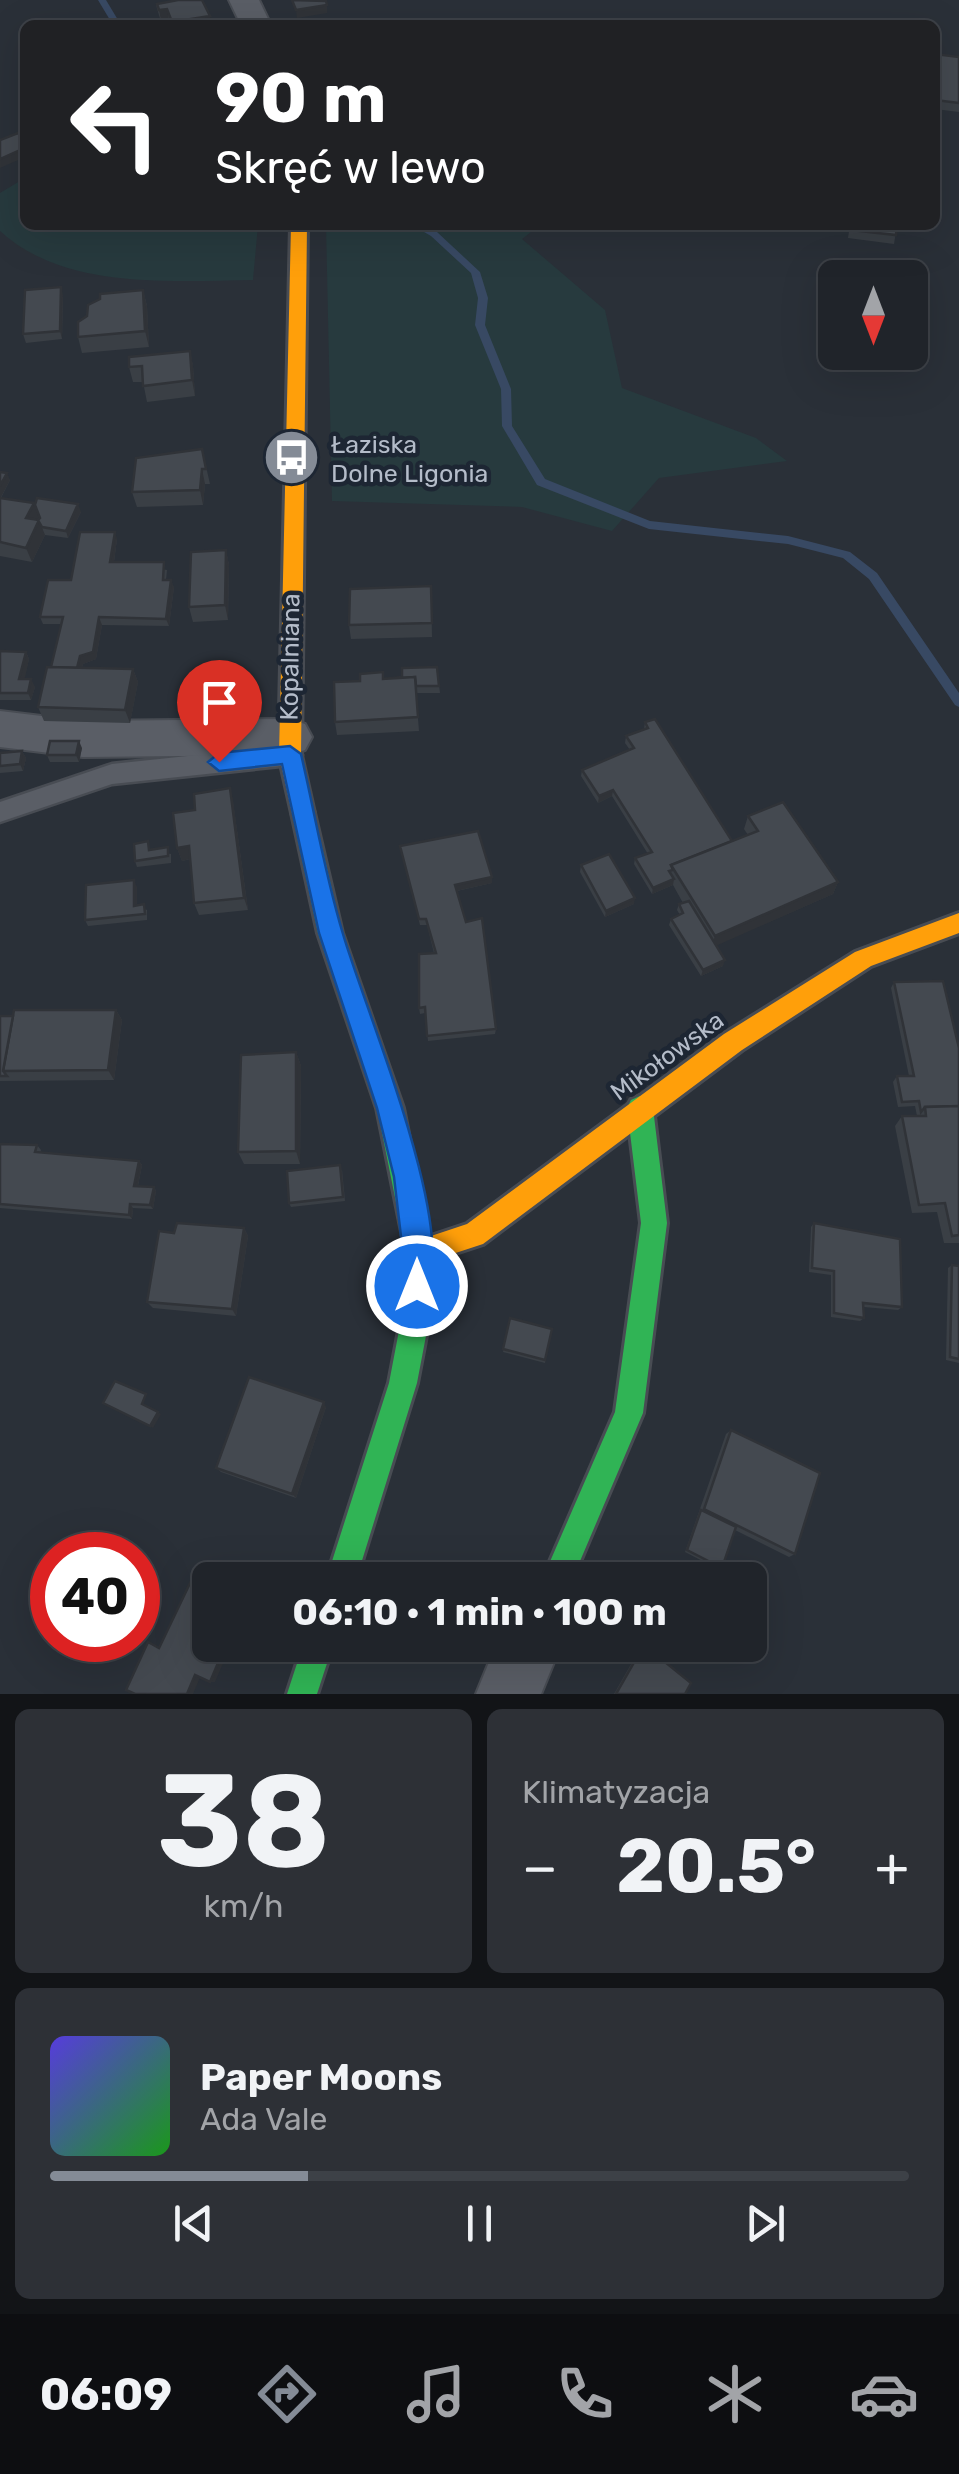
<!DOCTYPE html>
<html lang="pl">
<meta charset="utf-8">
<style>
body{margin:0;font-family:Rubik,sans-serif;background:#2d3036;color:#f1f3f6;height:100vh;display:flex;flex-direction:column;font-size:38px;white-space:nowrap}
*{box-sizing:border-box;margin:0}
p{font-size:32px;color:#a2a4a8}
.icon{flex:none;width:55px;height:55px;fill:none;stroke:currentColor;stroke-width:2;stroke-linecap:round;stroke-linejoin:round}
.map{position:relative;height:1694px;overflow:hidden}
.sheet{display:flex;flex-direction:column;gap:15px;padding:15px;background:#121417;flex:1}
.sheet>*{flex:none}
.top-card{position:absolute;left:20px;top:20px;width:920px;height:210px;border-radius:15px;box-shadow:0 10px 40px #0002,0 0 0 2px #3d4147;background:#202124;color:#fff;overflow:hidden}
.needle{width:65px;rotate:180deg}
.controls{position:absolute;left:818px;top:260px;display:grid;gap:20px}
.controls a{display:grid;place-items:center;width:110px;height:110px;border-radius:15px;background:#20242a;box-shadow:0 10px 40px #0002,0 0 0 2px #3d4147;font-size:50px}
.speed{position:absolute;left:30px;top:1532px;display:flex;gap:20px;font-size:50px;font-weight:700;text-align:center}
.speed>*{display:grid;place-content:center;width:130px;height:130px;border-radius:50%;background:#20242a;box-shadow:0 10px 40px #0002,0 0 0 2px #3d4147;line-height:1}
.speed .limit{border:15px solid #d22;background:#fff;color:#111}
.pin{position:absolute;display:grid;place-items:center;width:85px;height:85px;color:#fff;margin:-102px -42px;border-radius:50% 50% 50% 0;rotate:-45deg;box-shadow:0 0 10px #0007}
.pin .icon{rotate:45deg}
.me{position:absolute;width:110px;margin:-55px;rotate:0deg;stroke-linejoin:round;filter:drop-shadow(0 0 8px #0008)}
.turn{display:flex;align-items:center;gap:35px;height:210px;padding:0 30px;font-size:45px}
.turn .icon{width:130px;height:130px;stroke-width:2.5}
.turn b{display:block;font-size:70px;line-height:85px}
.big{font-size:75px;font-weight:700;line-height:1.1}
.sheet .tile{flex:1;display:flex;flex-direction:column;justify-content:center;gap:15px;min-width:0;padding:0 35px;border-radius:15px;background:#2d3036}
.sheet .dial{align-items:center;gap:0}
.dial b{font-size:130px;line-height:1}
.song{display:flex;align-items:center;gap:30px}
.cover{width:120px;height:120px;border-radius:15px;background:linear-gradient(135deg,hsl(250 70% 55%),hsl(120 70% 35%))}
.played{height:10px;border-radius:5px;background:linear-gradient(90deg,#848b96 30%,#3d4147 30%)}
.keys{display:flex;justify-content:space-around;direction:ltr}
.heat{display:flex;justify-content:space-between;align-items:center;font-size:55px;direction:ltr}
.sheet .tiles{flex:1;display:grid;gap:15px;grid-template-columns:1fr 1fr}
.tile:last-child{grid-column:span 2}
.trip{position:absolute;left:192px;top:1562px;width:575px;height:100px;border-radius:15px;background:#20242a;box-shadow:0 10px 40px #0002,0 0 0 2px #3d4147;font-weight:700;line-height:100px;text-align:center}
.tab-bar{display:flex;height:160px;justify-content:space-around;align-items:center;background:#0d0e11;color:#a2a4a8}
.tab-bar .icon{width:70px;height:70px}
.tab-bar .on{color:#848b96}
.tab-bar b{font-size:45px;color:#f1f3f6}
.map>svg:first-child{display:block}
</style>
<div class="map">
<svg width="959" height="1694" viewBox="0 0 959 1694">
<rect width="100%" height="100%" fill="#2a3038"/>
<g fill="#273a3e">
<path d="M25,178V225H258L253,280C170,281 64,290 0,231V193Z"/>
<polygon points="326,225 540,225 522,239 605,310 622,388 756,438 787,461 659,478 612,531 522,507 332,501"/>
</g>
<g fill="none" stroke-linecap="round" stroke-linejoin="round">
<g fill="#384963" fill-rule="evenodd">
<polygon points="98,0 106,0 121,25 113,25"/>
<polygon points="276,225 390,225 385,228 281,228"/>
<polygon points="412,225 424,225 437,232 480,272 488,298 485,325 511,389 512,426 545,479 650,521 788,536 850,552 877,573 959,693 959,707 955,705 869,579 843,558 788,544 649,529 537,485 502,426 501,389 475,325 478,298 471,273 431,236"/>
</g>
<defs>
<polygon id="lane" points="290,745 298,748 302,755 298,762 290,765 112,784 0,822 0,802 112,764"/>
<g id="street">
<polygon points="229,0 259,0 271,25 241,25"/>
<polygon points="0,711 83,721 289,719 305,724 312,737 305,750 289,755 83,757 0,747"/>
<polygon points="496,1645 561,1645 541,1694 476,1694"/>
</g>
<g id="fast">
<polygon points="303,804 311,806 314,813 342,933 403,1108 432,1252 429,1320 417,1383 356,1580 326,1580 389,1383 401,1320 406,1252 377,1108 318,933 292,813 295,806"/>
<polygon points="640,1096 649,1100 653,1108 667,1223 643,1413 572,1580 542,1580 615,1412 641,1223 627,1108 631,1100"/>
<polygon points="303,1645 333,1645 317,1694 287,1694"/>
</g>
<g id="slow">
<polygon points="291,225 307,225 301,755 314,813 311,820 295,820 292,813 279,755"/>
<polygon points="959,913 959,933 871,966 742,1050 483,1244 419,1265 410,1261 406,1252 410,1243 467,1224 724,1034 855,952"/>
</g>
</defs>
<use href="#lane" stroke="#484c53" stroke-width="5"/>
<use href="#street" stroke="#484c53" stroke-width="4"/>
<use href="#fast" stroke="#484c53" stroke-width="6"/>
<use href="#slow" stroke="#484c53" stroke-width="6"/>
<use href="#lane" fill="#5a5e66" fill-rule="evenodd"/>
<use href="#street" fill="#5a5e66" fill-rule="evenodd"/>
<use href="#fast" fill="#30b455" fill-rule="evenodd"/>
<use href="#slow" fill="#ff9f0a" fill-rule="evenodd"/>
</g>
<g fill="#3a3f45">
<polygon points="156,5 211,25 162,25"/>
<polygon points="935,54 959,57 959,112 935,109"/>
<polygon points="850,225 897,225 894,244 848,238"/>
<polygon points="143,290 147,306 149,347 82,353 78,337"/>
<polygon points="63,295 62,339 26,343 23,334"/>
<polygon points="190,351 193,366 195,396 147,402 143,382 133,382 129,367"/>
<polygon points="202,449 210,484 205,484 203,505 137,507 132,492"/>
<polygon points="0,472 10,480 1,498 34,503 35,505 81,512 68,538 45,535 32,562 0,556"/>
<polygon points="117,539 114,562 167,570 166,580 174,587 169,626 102,625 96,659 83,664 82,668 133,669 138,682 130,723 44,721 38,707 51,667 61,624 43,624 40,617 71,580"/>
<polygon points="226,550 229,565 228,620 193,622 189,607"/>
<polygon points="431,586 432,637 351,639 349,625"/>
<polygon points="0,651 26,652 29,659 24,679 35,687 31,700 0,700"/>
<polygon points="437,667 440,693 416,693 419,731 337,735 335,722 360,681 402,677"/>
<polygon points="645,722 732,841 748,835 744,829 748,816 838,882 833,894 716,945 723,966 701,976 669,925 671,919 680,915 677,910 679,904 683,903 673,885 652,894 634,864 635,858 648,854 612,796 598,803 581,776 582,770 630,750 625,743 626,736 644,729"/>
<polygon points="82,748 79,762 50,762 47,755"/>
<polygon points="22,751 26,758 23,771 0,773 0,753"/>
<polygon points="233,801 248,910 199,915 194,903 190,859 182,861 177,848 195,810"/>
<polygon points="400,846 492,877 492,883 457,891 496,1029 495,1034 428,1041 425,1013 420,1014 419,1008 434,953 427,925 420,925"/>
<polygon points="151,850 171,854 171,863 137,867 135,861"/>
<polygon points="581,865 634,904 605,917 580,872"/>
<polygon points="137,887 137,906 147,910 147,920 88,926 85,920"/>
<polygon points="894,982 959,1048 959,1243 944,1243 937,1212 912,1213 895,1126 902,1116 917,1116 915,1106 898,1107 893,1082 897,1076 909,1076 891,988"/>
<polygon points="116,1010 122,1020 114,1080 0,1081 0,1016"/>
<polygon points="296,1052 301,1066 300,1164 244,1164 238,1152"/>
<polygon points="0,1144 37,1145 41,1150 40,1153 139,1161 142,1165 138,1186 154,1187 156,1191 153,1209 133,1208 132,1219 0,1208"/>
<polygon points="342,1170 345,1201 291,1207 289,1203"/>
<polygon points="814,1223 902,1307 898,1310 864,1307 864,1318 860,1321 831,1317 831,1275 809,1272 811,1227"/>
<polygon points="244,1228 248,1236 236,1316 153,1308 147,1302 174,1233"/>
<polygon points="952,1265 959,1266 959,1363 946,1360 948,1268"/>
<polygon points="510,1318 552,1329 545,1363 503,1352"/>
<polygon points="326,1407 296,1498 221,1472 216,1468"/>
<polygon points="731,1430 795,1554 789,1557 735,1530 722,1568 720,1570 685,1552 726,1434"/>
<polygon points="642,1645 643,1645 685,1694 614,1694"/>
</g>
<g fill="#303338">
<polygon points="327,5 327,13 297,18 296,10"/>
<polygon points="167,9 170,25 162,25 159,10"/>
<polygon points="210,16 211,25 173,25 172,22"/>
<polygon points="25,148 25,157 0,168 0,159"/>
<polygon points="61,287 63,295 62,339 60,331"/>
<polygon points="143,290 147,306 149,347 145,331"/>
<polygon points="190,351 193,366 195,396 192,380"/>
<polygon points="202,469 205,484 203,505 200,490"/>
<polygon points="7,473 10,480 0,499 0,486"/>
<polygon points="34,503 40,518 35,526 26,518"/>
<polygon points="78,504 81,512 68,538 66,531"/>
<polygon points="39,520 45,535 32,562 26,548"/>
<polygon points="115,532 117,539 113,569 110,562"/>
<polygon points="226,550 229,565 228,620 225,605"/>
<polygon points="171,580 174,587 169,626 166,619"/>
<polygon points="99,617 102,625 96,659 83,664 78,682 76,674 80,656"/>
<polygon points="26,652 29,659 23,687 19,679"/>
<polygon points="133,669 138,682 130,723 125,710"/>
<polygon points="31,679 35,687 31,700 28,693"/>
<polygon points="79,741 82,748 79,762 76,755"/>
<polygon points="22,751 26,758 23,771 20,764"/>
<polygon points="230,788 233,801 248,910 244,898"/>
<polygon points="613,790 612,796 598,803 599,796"/>
<polygon points="189,846 193,858 182,861 177,848"/>
<polygon points="492,877 492,883 456,891 455,885"/>
<polygon points="674,879 673,885 652,894 653,888"/>
<polygon points="134,880 137,887 137,912 134,906"/>
<polygon points="838,882 833,894 711,948 715,936"/>
<polygon points="635,898 634,904 605,917 606,911"/>
<polygon points="725,960 723,966 701,976 703,970"/>
<polygon points="116,1010 122,1020 114,1080 108,1070"/>
<polygon points="296,1052 301,1066 300,1164 296,1151"/>
<polygon points="139,1161 142,1165 137,1190 134,1186"/>
<polygon points="154,1187 156,1191 153,1209 150,1205"/>
<polygon points="130,1204 133,1208 132,1219 129,1215"/>
<polygon points="244,1228 248,1236 236,1316 232,1309"/>
<polygon points="324,1402 326,1407 296,1498 292,1494"/>
<polygon points="158,1412 161,1414 153,1428 150,1426"/>
<polygon points="210,1645 215,1645 228,1652 215,1682 210,1682"/>
<polygon points="195,1675 201,1675 193,1694 187,1694"/>
</g>
<g fill="#444950" stroke="#303338" stroke-width="2.5">
<polygon points="178,0 202,0 210,16 172,22 167,9 159,10 157,4"/>
<polygon points="292,0 326,1 327,5 296,10"/>
<polygon points="662,20 681,21 682,25 662,25"/>
<polygon points="935,54 959,57 959,103 935,100"/>
<polygon points="18,133 25,139 25,148 0,159 0,140"/>
<polygon points="851,225 897,225 896,235 850,230"/>
<polygon points="61,287 60,331 23,334 25,290"/>
<polygon points="143,290 145,331 78,337 78,322 87,316 88,305 100,299 100,294"/>
<polygon points="190,351 192,380 143,386 142,366 129,367 129,357"/>
<polygon points="202,449 206,469 202,469 200,490 132,492 136,458"/>
<polygon points="0,472 7,473 0,486"/>
<polygon points="0,498 34,503 26,518 39,520 26,548 0,542"/>
<polygon points="37,498 78,504 66,531 42,527 38,520 40,518 35,505"/>
<polygon points="80,532 115,532 110,562 164,562 163,580 171,580 166,619 99,617 93,652 80,656 77,668 51,667 63,617 40,617 48,580 71,580"/>
<polygon points="226,550 225,605 189,607 191,552"/>
<polygon points="431,586 432,623 349,625 350,589"/>
<polygon points="0,651 26,652 19,679 31,679 28,693 0,693"/>
<polygon points="47,667 133,669 125,710 38,707"/>
<polygon points="437,667 439,686 416,686 415,677 384,679 402,677 402,668"/>
<polygon points="383,672 383,679 415,677 418,717 335,722 334,682 360,681 360,674"/>
<polygon points="655,719 732,841 671,865 673,870 669,871 674,879 653,888 635,858 652,852 613,790 599,796 582,770 634,748 626,736 648,728 645,722"/>
<polygon points="50,741 79,741 76,755 47,755"/>
<polygon points="22,751 20,764 0,766 0,753"/>
<polygon points="230,788 244,898 194,903 189,846 177,848 173,813 195,810 194,794"/>
<polygon points="783,802 838,882 715,936 671,865 758,831 748,816"/>
<polygon points="478,831 492,877 455,885 466,922 482,918 496,1029 427,1036 425,1007 419,1008 419,954 436,953 426,919 419,919 400,846"/>
<polygon points="148,841 149,850 168,847 168,856 135,861 134,844"/>
<polygon points="609,854 635,898 606,911 581,865"/>
<polygon points="134,880 134,906 144,904 145,914 85,920 86,885"/>
<polygon points="689,901 725,960 703,970 671,919 683,913 679,904"/>
<polygon points="943,981 959,1048 959,1106 925,1107 921,1112 919,1101 902,1102 897,1076 914,1076 894,982"/>
<polygon points="14,1010 116,1010 108,1070 3,1071"/>
<polygon points="0,1016 13,1016 3,1071 7,1076 0,1076"/>
<polygon points="296,1052 296,1151 238,1152 241,1055"/>
<polygon points="959,1106 959,1235 952,1236 945,1203 919,1205 902,1116 926,1116 925,1107"/>
<polygon points="0,1144 37,1145 35,1152 139,1161 134,1186 154,1187 150,1205 130,1204 129,1215 0,1204"/>
<polygon points="340,1165 343,1197 289,1203 287,1171"/>
<polygon points="177,1223 244,1228 232,1309 147,1302 159,1231 174,1233"/>
<polygon points="814,1223 900,1239 902,1307 863,1303 864,1318 834,1313 834,1271 812,1268"/>
<polygon points="952,1265 959,1266 959,1359 950,1357"/>
<polygon points="510,1318 552,1329 545,1360 503,1349"/>
<polygon points="249,1377 324,1402 292,1494 216,1468"/>
<polygon points="115,1381 146,1394 142,1404 158,1412 150,1426 103,1403"/>
<polygon points="731,1430 820,1473 795,1554 704,1509"/>
<polygon points="701,1510 736,1527 722,1568 687,1550"/>
<polygon points="192,1579 210,1587 209,1644 223,1651 210,1682 195,1675 187,1694 135,1694 126,1690 148,1642 159,1648"/>
<polygon points="644,1645 691,1683 685,1694 616,1694"/>
</g>
<path fill="#1a73e8" stroke="#114b97" stroke-width="2.5" d="M290,746L301,754C315,814 325,875 343,934C366,1013 457,1223 427,1296L417,1300L408,1296L394,1177L377,1108L319,933L282,764L219,771L208,762L219,753Z"/>
<defs>
<symbol id="bus-disc" viewBox="-11 -11 22 22"><circle r="9.5" fill="#848b96" stroke="#1d2633"/><path d="M-5-6H5V4H4V6H2V4H-2V6H-4V4H-5ZM-3.5-4V0h7V-4ZM-3.5 1.2v1.5H-2V1.2ZM2 1.2v1.5H3.5V1.2Z" fill="#fff"/></symbol>
</defs>
<g fill-rule="evenodd">
<use href="#bus-disc" x="260" y="426" width="63" height="63"/>
</g>
<g text-anchor="middle" dominant-baseline="central" stroke-width="9" stroke-linejoin="round" paint-order="stroke">
<g font-size="25" fill="#b4bcc9" stroke="#1d2633" text-anchor="start">
<text x="331" y="444">Łaziska<tspan x="331" dy="29">Dolne Ligonia</tspan></text>
</g>
<g font-size="25" fill="#b4bcc9" stroke="#1d2633">
<text transform="translate(290 657) rotate(-89)">Kopalniana</text>
<text transform="translate(667 1056) rotate(-36)">Mikołowska</text>
</g>
</g>
</svg>
<div class="controls">
<a><svg class="needle" viewBox="-14 -14 28 28"><path d="M0-13l5 13h-10z" fill="#e53935"/><path d="M0 13l5-13h-10z" fill="#a2a4a8"/></svg></a>
</div>
<div class="speed"><div class="limit">40</div></div>
<div class="pin" style="left:219px;top:762px;background:#d93025"><svg class="icon" aria-label="arrive" viewBox="0 0 24 24"><path d="M6 21V4h12l-3 4 3 4H6"/></svg></div>
<svg class="me" style="left:417px;top:1286px" viewBox="-20 -20 40 40"><circle r="17" fill="#1a73e8" stroke="#fff" stroke-width="3"/><path d="M0-11L8 9 0 5-8 9z" fill="#fff"/></svg>
<div class="trip">06:10 · 1 min · 100 m</div>
<div class="top-card">
<div class="turn"><svg class="icon" aria-label="left" viewBox="0 0 24 24"><path d="M17 20v-9H6M10 6l-5 5 5 5"/></svg><div><b>90 m</b>Skręć w lewo</div></div>
</div>
</div>
<section class="sheet">
<div class="tiles">
<div class="tile dial"><b>38</b><p>km/h</p></div>
<div class="tile"><p>Klimatyzacja</p>
<div class="heat"><a>−</a><b class="big">20.5°</b><a>+</a></div>
</div>
<div class="tile">
<div class="song"><i class="cover"></i><div><b>Paper Moons</b><p>Ada Vale</p></div></div>
<div class="played"></div>
<div class="keys"><svg class="icon" aria-label="previous" viewBox="0 0 24 24"><path d="M18 5L8 12l10 7zM5 5v14"/></svg><svg class="icon" aria-label="pause" viewBox="0 0 24 24"><path d="M8 5v14M16 5v14"/></svg><svg class="icon" aria-label="next" viewBox="0 0 24 24"><path d="M6 5l10 7-10 7zM19 5v14"/></svg></div>
</div>
</div>
</section>
<nav class="tab-bar">
<b>06:09</b>
<svg class="icon on" aria-label="directions" viewBox="0 0 24 24"><path d="M12 3l9 9-9 9-9-9zM9 14v-3h6M13 9l2 2-2 2"/></svg>
<svg class="icon" aria-label="music" viewBox="0 0 24 24"><path d="M9 18V5l10-2v13"/><circle cx="6" cy="18" r="3"/><circle cx="16" cy="16" r="3"/></svg>
<svg class="icon" aria-label="phone" viewBox="0 0 24 24"><path d="M5 4h4l2 5-3 2q2 4 5 5l2-3 5 2v4C11 20 4 13 5 4z"/></svg>
<svg class="icon" aria-label="climate" viewBox="0 0 24 24"><path d="M12 3v18M4 7l16 10M4 17L20 7"/></svg>
<svg class="icon" aria-label="car" viewBox="0 0 24 24"><path d="M5 17H2v-5l4-1 3-4h7l3 4 3 1v5h-3M9 17h6M6 11h13"/><circle cx="7" cy="17" r="2"/><circle cx="17" cy="17" r="2"/></svg>
</nav>
